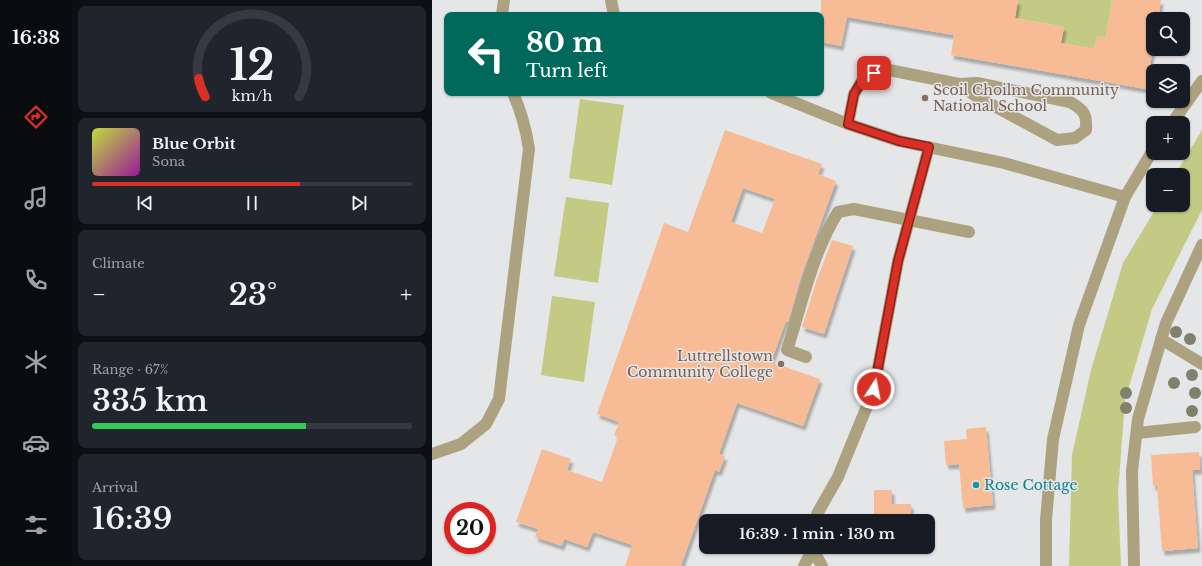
<!DOCTYPE html>
<meta charset="utf-8">
<style>
body{margin:0;font-family:"Libre Baskerville",serif;background:#20242c;color:#f1f3f6;height:100vh;display:flex;flex-direction:column;font-size:15px;white-space:nowrap}
*{box-sizing:border-box;margin:0}
p{font-size:13px;color:#9ea1a6}
.icon{flex:none;width:22px;height:22px;fill:none;stroke:currentColor;stroke-width:2;stroke-linecap:round;stroke-linejoin:round}
.map{position:relative;flex:1;overflow:hidden}
.side{display:flex;flex-direction:column;gap:6px;padding:6px;background:#0d0f14;width:360px}
.side>*{flex:none}
.hud{position:absolute;left:12px;top:12px;width:380px;height:84px;border-radius:8px;box-shadow:0 1px 3px #0004;background:#00695c;color:#fff;overflow:hidden}
.tools{position:absolute;left:714px;top:12px;display:grid;gap:8px}
.tools a{display:grid;place-items:center;width:44px;height:44px;border-radius:8px;background:#171b24;box-shadow:0 1px 3px #0004;font-size:20px}
.speed{position:absolute;left:12px;top:502px;display:flex;gap:8px;font-size:20px;font-weight:700;text-align:center}
.speed>*{display:grid;place-content:center;width:52px;height:52px;border-radius:50%;background:#171b24;box-shadow:0 1px 3px #0004;line-height:1}
.speed .limit{border:6px solid #d22;background:#fff;color:#111}
.pin{position:absolute;display:grid;place-items:center;width:34px;height:34px;color:#fff;margin:-17px;border-radius:8px;box-shadow:0 2px 6px #0006}
.me{position:absolute;width:44px;margin:-22px;rotate:11deg;stroke-linejoin:round;filter:drop-shadow(0 0 3px #0008)}
.turn{display:flex;align-items:center;gap:14px;height:84px;padding:0 16px;font-size:18px}
.turn .icon{width:52px;height:52px;stroke-width:2.5}
.turn b{display:block;font-size:28px;line-height:34px}
.big{font-size:30px;font-weight:600;line-height:1.1}
.side .tile{flex:1;display:flex;flex-direction:column;justify-content:center;gap:6px;min-width:0;padding:0 14px;border-radius:8px;background:#20242c}
.side .dial{align-items:center;gap:0}
.dial svg{height:104px;overflow:visible;fill:none;stroke:#363941;stroke-width:7;stroke-linecap:round;text-anchor:middle}
.dial text{fill:#f1f3f6;stroke:none}
.song{display:flex;align-items:center;gap:12px}
.cover{width:48px;height:48px;border-radius:6px;background:linear-gradient(135deg,hsl(70 70% 55%),hsl(300 70% 35%))}
.played{height:4px;border-radius:2px;background:linear-gradient(90deg,#d93025 65%,#363941 65%)}
.keys{display:flex;justify-content:space-around;direction:ltr}
.heat{display:flex;justify-content:space-between;align-items:center;font-size:22px;direction:ltr}
.charge{height:6px;border-radius:3px;background:linear-gradient(90deg,#34c759 67%,#363941 0)}
.trip{position:absolute;left:267px;top:514px;width:236px;height:40px;border-radius:8px;background:#171b24;box-shadow:0 1px 3px #0004;font-weight:600;line-height:40px;text-align:center}
main{display:flex;flex:1;min-height:0}
.dock{display:flex;flex-direction:column;width:72px;justify-content:space-around;align-items:center;background:#090b0e;color:#9ea1a6}
.dock .icon{width:28px;height:28px}
.dock .selected{color:#d93025}
.dock b{font-size:18px;color:#f1f3f6}
.map>svg:first-child{display:block}
</style>
<main>
<nav class="dock">
<b>16:38</b>
<svg class="icon selected" aria-label="directions" viewBox="0 0 24 24"><path d="M12 3l9 9-9 9-9-9zM9 14v-3h6M13 9l2 2-2 2"/></svg>
<svg class="icon" aria-label="music" viewBox="0 0 24 24"><path d="M9 18V5l10-2v13"/><circle cx="6" cy="18" r="3"/><circle cx="16" cy="16" r="3"/></svg>
<svg class="icon" aria-label="phone" viewBox="0 0 24 24"><path d="M5 4h4l2 5-3 2q2 4 5 5l2-3 5 2v4C11 20 4 13 5 4z"/></svg>
<svg class="icon" aria-label="climate" viewBox="0 0 24 24"><path d="M12 3v18M4 7l16 10M4 17L20 7"/></svg>
<svg class="icon" aria-label="car" viewBox="0 0 24 24"><path d="M5 17H2v-5l4-1 3-4h7l3 4 3 1v5h-3M9 17h6M6 11h13"/><circle cx="7" cy="17" r="2"/><circle cx="17" cy="17" r="2"/></svg>
<svg class="icon" aria-label="filters" viewBox="0 0 24 24"><path d="M4 7h16M4 17h16"/><circle cx="9" cy="7" r="2"/><circle cx="15" cy="17" r="2"/></svg>
</nav>
<section class="side">
<div class="tile dial"><svg viewBox="0 0 100 80">
<path d="M14 69A42 42 0 1 1 86 69"/>
<path d="M14 69A42 42 0 0 1 9 55" stroke="#d93025"/>
<text x="50" y="56" font-size="32" font-weight="700">12</text>
<text x="50" y="72" font-size="11">km/h</text>
</svg></div>
<div class="tile">
<div class="song"><i class="cover"></i><div><b>Blue Orbit</b><p>Sona</p></div></div>
<div class="played"></div>
<div class="keys"><svg class="icon" aria-label="previous" viewBox="0 0 24 24"><path d="M18 5L8 12l10 7zM5 5v14"/></svg><svg class="icon" aria-label="pause" viewBox="0 0 24 24"><path d="M8 5v14M16 5v14"/></svg><svg class="icon" aria-label="next" viewBox="0 0 24 24"><path d="M6 5l10 7-10 7zM19 5v14"/></svg></div>
</div>
<div class="tile"><p>Climate</p>
<div class="heat"><a>−</a><b class="big">23°</b><a>+</a></div>
</div>
<div class="tile"><p>Range · 67%</p><b class="big">335 km</b><div class="charge"></div></div>
<div class="tile"><p>Arrival</p><b class="big">16:39</b></div>
</section>
<div class="map">
<svg width="770" height="566" viewBox="0 0 770 566">
<defs>
<filter id="shadow"><feDropShadow dx="2.5" dy="4.5" stdDeviation="1" flood-color="#0004"/></filter>
</defs>
<rect width="100%" height="100%" fill="#e5e6e7"/>
<g fill="#c3ca84">
<polygon points="586,0 680,0 674,38 665,36 662,49 629,43 632,27 583,18"/>
<polygon points="148,99 192,105 180,185 137,178"/>
<polygon points="770,130 770,210 720,309 693,400 686,493 689,566 637,566 640,455 659,370 691,263 726,205 751,205 751,175 743,175"/>
<polygon points="134,197 177,203 166,283 122,276"/>
<polygon points="120,296 163,302 152,382 109,375"/>
</g>
<g fill="#f7bc95" fill-rule="evenodd" filter="url(#shadow)">
<polygon points="389,0 586,0 583,18 632,27 629,43 662,49 665,36 674,38 680,0 729,0 726,19 721,19 721,48 714,89 519,55 522,35 415,17 409,46 389,42"/>
<path d="M293,130L390,164L386,174L404,181L369,277L356,322L354,321L339,362L388,379L371,426L305,403L287,454L293,456L287,472L283,470L249,566H193L200,545L161,532L155,547L132,539L130,546L103,537L106,529L84,522L110,449L139,459L135,470L170,482L186,437L182,435L187,422L165,414L232,223L256,232ZM311,188L343,199L330,233L299,222Z"/>
<polygon points="400,240 421,246 392,334 370,327 384,282"/>
<polygon points="554,427 561,505 531,508 527,464 514,465 512,441 535,439 534,429"/>
<polygon points="767,452 768,470 760,470 766,548 730,551 725,486 721,486 719,455"/>
<polygon points="442,490 460,490 460,504 479,504 479,521 442,521"/>
</g>
<g fill="none" stroke-linecap="round" stroke-linejoin="round">
<g stroke="#ada280" stroke-width="12">
<polyline points="179,0 182,15"/>
<polyline points="70,15 72,0"/>
<polyline points="339,93 416,124 467,141 572,163 693,197"/>
<polyline points="740,123 770,81"/>
<path d="M416,124L422,94L433,76L452,69L527,84L545,83L638,102C652,110 655,114 654,130L643,138L625,140L542,95L527,84"/>
<polyline points="729,339 770,364"/>
<path d="M374,357L355,350C370,304 380,254 406,212L422,209L537,232"/>
<polyline points="705,433 763,427"/>
<path d="M0,454L29,444L54,424L67,399L97,149C94,129 89,111 81,93"/>
<polyline points="385,521 385,514 406,477 442,389 466,261 497,147"/>
<polyline points="381,550 390,566"/>
<polyline points="372,566 382,547"/>
<polyline points="614,566 614,520 621,439 647,325 693,197 721,150"/>
<polyline points="702,566 700,471 706,419 734,323 770,245"/>
</g>
</g>
<g fill="#7f816d">
<circle cx="744" cy="332" r="6"/>
<circle cx="758" cy="339" r="6"/>
<circle cx="760" cy="375" r="6"/>
<circle cx="742" cy="383" r="6"/>
<circle cx="694" cy="393" r="6"/>
<circle cx="763" cy="393" r="6"/>
<circle cx="694" cy="408" r="6"/>
<circle cx="760" cy="411" r="6"/>
</g>
<g fill="none" stroke-linecap="round" stroke-linejoin="round">
<defs>
<polyline id="route" points="442,389 466,261 497,147 467,141 416,124 422,94 433,76 442,73"/>
</defs>
<use href="#route" stroke="#8d1f18" stroke-width="10"/>
<use href="#route" stroke="#d93025" stroke-width="7"/>
</g>
<g fill="#8d6e63" stroke="#e5e6e7" stroke-width="1.5">
<circle cx="493" cy="98" r="4"/>
<circle cx="349" cy="364" r="4"/>
</g>
<circle fill="#0f9aa8" stroke="#e5e6e7" stroke-width="1.5" cx="544" cy="485" r="4"/>
<g text-anchor="middle" dominant-baseline="central" stroke-width="3" stroke-linejoin="round" paint-order="stroke">
<g font-size="14" fill="#785e54" stroke="#e5e6e7" text-anchor="start">
<text x="501" y="90">Scoil Choilm Community<tspan x="501" dy="16">National School</tspan></text>
<text x="341" y="356" text-anchor="end">Luttrellstown<tspan x="341" dy="16">Community College</tspan></text>
</g>
<g font-size="14" fill="#0d838f" stroke="#e5e6e7" text-anchor="start">
<text x="552" y="485">Rose Cottage</text>
</g>
</g>
</svg>
<div class="tools">
<a><svg class="icon" aria-label="search" viewBox="0 0 24 24"><circle cx="10" cy="10" r="6"/><path d="M15 15l6 6"/></svg></a>
<a><svg class="icon" aria-label="layers" viewBox="0 0 24 24"><path d="M12 4l9 5-9 5-9-5zM3 14l9 5 9-5"/></svg></a>
<a>+</a>
<a>−</a>
</div>
<div class="speed"><div class="limit">20</div></div>
<div class="pin" style="left:442px;top:73px;background:#d93025"><svg class="icon" aria-label="arrive" viewBox="0 0 24 24"><path d="M6 21V4h12l-3 4 3 4H6"/></svg></div>
<svg class="me" style="left:442px;top:389px" viewBox="-20 -20 40 40"><circle r="17" fill="#d93025" stroke="#fff" stroke-width="3"/><path d="M0-11L8 9 0 5-8 9z" fill="#fff"/></svg>
<div class="trip">16:39 · 1 min · 130 m</div>
<div class="hud">
<div class="turn"><svg class="icon" aria-label="left" viewBox="0 0 24 24"><path d="M17 20v-9H6M10 6l-5 5 5 5"/></svg><div><b>80 m</b>Turn left</div></div>
</div>
</div>
</main>
